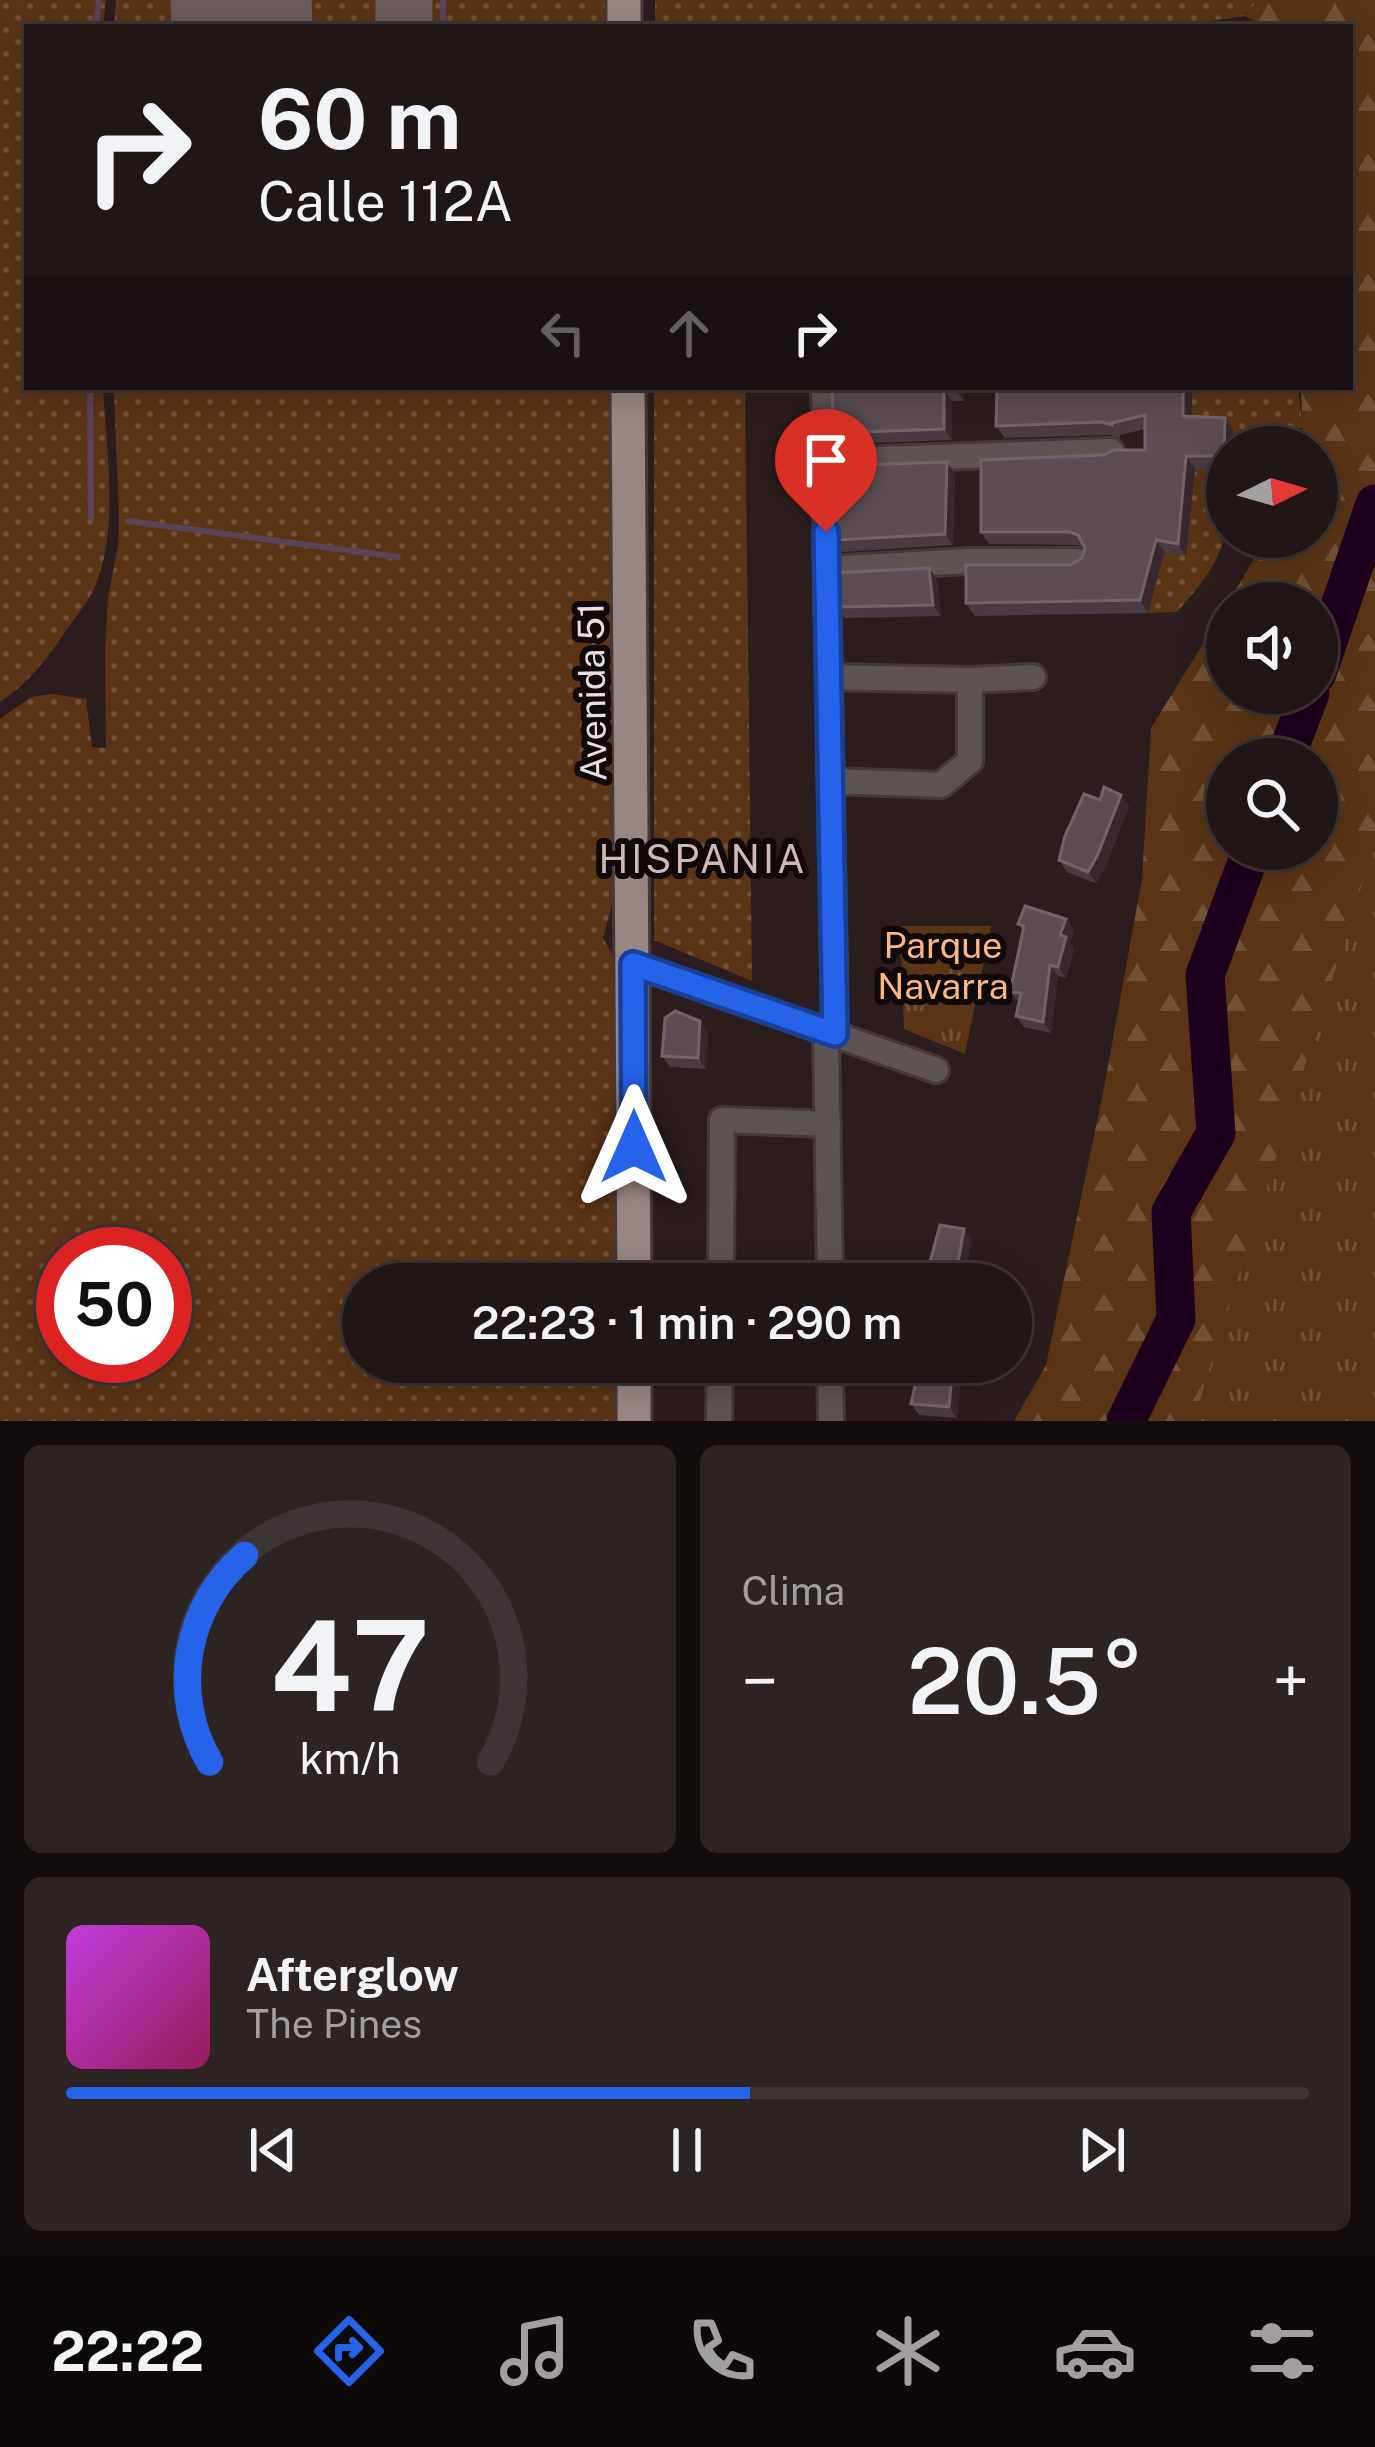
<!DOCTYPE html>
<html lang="es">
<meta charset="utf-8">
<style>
body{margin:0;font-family:"Public Sans",sans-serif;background:#2d2323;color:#f1f3f6;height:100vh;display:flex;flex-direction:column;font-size:45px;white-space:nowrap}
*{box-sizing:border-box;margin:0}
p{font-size:39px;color:#a29fa1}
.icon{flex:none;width:66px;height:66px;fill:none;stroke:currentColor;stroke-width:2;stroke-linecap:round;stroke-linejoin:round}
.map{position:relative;height:1421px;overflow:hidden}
.sheet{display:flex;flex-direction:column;gap:24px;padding:24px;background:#120c0c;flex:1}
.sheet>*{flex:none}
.hud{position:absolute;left:24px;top:24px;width:1329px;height:366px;border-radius:0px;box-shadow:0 6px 30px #0003,0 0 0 3px #3d3535;background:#201616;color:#f1f3f6;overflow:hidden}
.needle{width:78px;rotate:85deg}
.fabs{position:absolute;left:1206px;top:426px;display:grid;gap:24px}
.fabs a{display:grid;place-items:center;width:132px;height:132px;border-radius:50%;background:#201616;box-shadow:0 6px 30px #0003,0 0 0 3px #3d3535;font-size:60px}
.speed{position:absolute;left:36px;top:1227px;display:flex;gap:24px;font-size:60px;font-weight:700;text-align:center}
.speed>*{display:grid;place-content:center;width:156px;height:156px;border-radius:50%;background:#201616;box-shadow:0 6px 30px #0003,0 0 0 3px #3d3535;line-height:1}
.speed .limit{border:18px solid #d22;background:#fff;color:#111}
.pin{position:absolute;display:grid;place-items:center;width:102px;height:102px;color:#fff;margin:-123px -51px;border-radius:50% 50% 50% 0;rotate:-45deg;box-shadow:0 0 12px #0007}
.pin .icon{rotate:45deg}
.me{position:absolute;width:132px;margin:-66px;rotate:0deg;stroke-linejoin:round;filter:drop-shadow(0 0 9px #0008)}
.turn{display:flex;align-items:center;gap:42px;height:252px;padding:0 36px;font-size:54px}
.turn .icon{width:156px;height:156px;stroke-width:2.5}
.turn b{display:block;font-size:84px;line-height:102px}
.lanes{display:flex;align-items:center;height:114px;padding:0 36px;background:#0003;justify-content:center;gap:60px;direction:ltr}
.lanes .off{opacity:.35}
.big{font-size:90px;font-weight:600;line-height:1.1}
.sheet .card{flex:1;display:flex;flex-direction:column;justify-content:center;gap:18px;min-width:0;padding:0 42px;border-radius:18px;background:#2d2323}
.sheet .dial{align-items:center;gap:0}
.dial svg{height:312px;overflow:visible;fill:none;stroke:#3d3535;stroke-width:7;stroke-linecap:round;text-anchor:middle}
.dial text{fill:#f1f3f6;stroke:none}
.song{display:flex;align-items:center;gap:36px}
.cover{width:144px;height:144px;border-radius:18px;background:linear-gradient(135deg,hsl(290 70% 55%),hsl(330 70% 35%))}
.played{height:12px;border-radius:6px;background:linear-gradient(90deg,#2563eb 55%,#3d3535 55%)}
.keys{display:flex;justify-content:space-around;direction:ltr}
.heat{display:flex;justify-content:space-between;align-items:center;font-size:66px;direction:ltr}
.sheet .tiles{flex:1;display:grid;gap:24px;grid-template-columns:1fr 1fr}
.card:last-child{grid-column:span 2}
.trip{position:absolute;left:342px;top:1263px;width:690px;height:120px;border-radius:60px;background:#201616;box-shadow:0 6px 30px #0003,0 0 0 3px #3d3535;font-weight:600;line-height:120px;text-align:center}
.tabs{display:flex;height:192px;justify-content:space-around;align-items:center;background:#0d0909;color:#a29fa1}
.tabs .icon{width:84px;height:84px}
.tabs .selected{color:#2563eb}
.tabs b{font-size:54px;color:#f1f3f6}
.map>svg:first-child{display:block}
</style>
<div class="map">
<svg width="1375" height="1421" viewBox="0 0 1375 1421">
<defs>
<pattern id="grass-dots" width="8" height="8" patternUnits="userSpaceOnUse" patternTransform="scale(3)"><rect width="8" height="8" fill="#5b3416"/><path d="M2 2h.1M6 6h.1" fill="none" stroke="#735137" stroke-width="1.8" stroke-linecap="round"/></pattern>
<pattern id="forest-firs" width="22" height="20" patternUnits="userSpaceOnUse" patternTransform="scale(3)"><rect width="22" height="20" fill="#5b3416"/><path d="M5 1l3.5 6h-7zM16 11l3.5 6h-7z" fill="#735137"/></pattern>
<pattern id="park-tufts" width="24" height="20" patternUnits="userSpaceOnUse" patternTransform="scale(3)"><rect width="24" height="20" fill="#5b3416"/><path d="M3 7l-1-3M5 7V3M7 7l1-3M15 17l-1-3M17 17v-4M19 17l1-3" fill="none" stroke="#735137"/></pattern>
</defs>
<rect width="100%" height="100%" fill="#2b1d1e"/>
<g fill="url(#grass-dots)" fill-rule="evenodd">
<path d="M0,0H106L103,27H27V387H103C106,450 120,531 94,589C86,605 73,620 63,635C45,662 27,684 0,702Z"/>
<polygon points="116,0 194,0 194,27 114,27"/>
<rect x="284" y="0" width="102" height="27"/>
<rect x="422" y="0" width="185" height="27"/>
<polygon points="655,0 1258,0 1244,16 1172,27 655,27"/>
<path d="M114,387H612L618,867L614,898L603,938L617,963L624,1284H363V1362H625V1421H0V719L31,697L52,694L86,699L92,747L106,748L105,650L108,597L118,546L119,520ZM63,1254H165V1356H63Z"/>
<polygon points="654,387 745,387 752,981 654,940"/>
<polygon points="1201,387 1298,387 1303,428 1269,427 1244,430 1243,447 1233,447 1233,430 1191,428 1192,392 1201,392"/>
<path d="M1227,468C1227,487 1230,509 1227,528C1222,559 1198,589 1177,612L1148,613L1164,552L1185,555L1195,469Z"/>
</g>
<path fill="url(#forest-firs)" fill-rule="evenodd" d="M1258,0H1375V979L1283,1421H1014L1046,1365L1104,1088L1142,879L1151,728L1227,605V693H1317V603H1228L1267,537H1317V447H1303L1301,387H1350V27H1269L1244,16ZM1227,759H1317V849H1227Z"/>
<g fill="url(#park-tufts)">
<polygon points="1375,843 1375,1421 1193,1421"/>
<polygon points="900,926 991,926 965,1054 904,1029"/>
</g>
<polygon fill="#5b3416" points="901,929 948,929 950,998 904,1001"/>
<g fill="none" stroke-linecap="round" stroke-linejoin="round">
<g stroke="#5a4358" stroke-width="6">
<polyline points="443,0 443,27"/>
<polyline points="96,27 99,0"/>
<polyline points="90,387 91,518"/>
<polyline points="128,521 398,557"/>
</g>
<g stroke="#1d001e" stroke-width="39">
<polyline points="1317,673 1375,504"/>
<polyline points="1285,759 1310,693"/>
<polyline points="1126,1421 1176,1319 1171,1212 1216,1133 1205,975 1252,849"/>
</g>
<polyline stroke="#6a5d5e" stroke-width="57" points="404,0 404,27"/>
<polyline stroke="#6a5d5e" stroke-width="141" points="241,0 242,27"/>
<defs>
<g id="minor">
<polyline points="824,387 835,1034"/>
<polyline points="825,461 1111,451"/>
<polyline points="827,569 968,561 1077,561"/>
<polyline points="829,677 970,680 1033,677"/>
<polyline points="831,781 941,785 970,761 970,680"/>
<polyline points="633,964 936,1070"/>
<polyline points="826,1032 830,1284"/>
<polyline points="721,1284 722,1120 828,1124"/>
<polyline points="830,1362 831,1421"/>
<polyline points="719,1421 720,1362"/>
</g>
<g id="major">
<polyline points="624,0 624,27"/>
<polyline points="628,387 634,1284"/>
<polyline points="634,1362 634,1421"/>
</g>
</defs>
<use href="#minor" stroke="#463839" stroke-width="30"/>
<use href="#major" stroke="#463839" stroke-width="39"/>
<use href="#minor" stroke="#5c5453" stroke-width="24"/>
<use href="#major" stroke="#978784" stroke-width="33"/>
</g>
<g fill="#493b42">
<polygon points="832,387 963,387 964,401 952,401 952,440 841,444 833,433"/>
<polygon points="997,387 1201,387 1201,392 1192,392 1191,417 1233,430 1227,447 1227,469 1195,469 1186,556 1164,552 1148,613 975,616 966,603 1070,565 1082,558 1085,548 1078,545 989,544 981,532 1103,455 1145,450 1145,429 1120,435 1120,438 1110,435 1005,438 996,426"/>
<polygon points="955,473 953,545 843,552 836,540"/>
<polygon points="937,579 941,616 845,618 837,607"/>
<polygon points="1100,800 1129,806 1106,866 1096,883 1067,872 1059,860"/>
<polygon points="1066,919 1074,930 1070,942 1074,949 1066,978 1058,976 1051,1033 1024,1027 1016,1016 1019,1003 1010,992 1023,931 1018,924"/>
<polygon points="708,1032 706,1069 670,1067 662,1056"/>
<polygon points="945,1373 960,1386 957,1418 919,1415 911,1404"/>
</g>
<g fill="#36282c">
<polygon points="956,387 963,387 964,401 956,390"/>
<polygon points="1183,387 1188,387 1192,392 1191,428 1183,416"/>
<polygon points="944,389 952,401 952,440 944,429"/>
<polygon points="1225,418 1233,430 1233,447 1227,447 1227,461 1224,456"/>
<polygon points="1186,456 1195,469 1186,556 1178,544"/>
<polygon points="947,462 955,473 953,545 945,534"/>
<polygon points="1156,540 1164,552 1148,613 1140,600"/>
<polygon points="929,568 937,579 941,616 933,605"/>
<polygon points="1121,795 1129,806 1106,866 1096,883 1088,872"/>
<polygon points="1066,919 1074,930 1070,942 1074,949 1066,978 1058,967 1060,935"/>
<polygon points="1050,965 1058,976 1051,1033 1043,1022"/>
<polygon points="700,1021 708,1032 706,1069 698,1058"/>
<polygon points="964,1229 972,1240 964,1284 958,1284 955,1280"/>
<polygon points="937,1362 947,1362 944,1383 936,1371"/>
<polygon points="952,1375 960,1386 957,1418 949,1407"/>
</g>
<g fill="#5a4d53" stroke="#716469" stroke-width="3">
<polygon points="832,387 956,387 956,390 944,389 944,429 833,433"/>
<polygon points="997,387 1183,387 1183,416 1225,418 1224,456 1186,456 1178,544 1156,540 1140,600 966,603 966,565 1070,565 1082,558 1085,548 1078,535 1070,532 981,532 981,460 1103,455 1114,450 1145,450 1145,415 1112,423 1112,425 1102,422 996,426"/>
<polygon points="947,462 945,534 836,540 834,466"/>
<polygon points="929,568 933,605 837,607 836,573"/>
<polygon points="1104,787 1121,795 1098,854 1088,872 1059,860 1065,836 1084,794 1100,800"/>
<polygon points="1025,906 1066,919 1060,935 1066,937 1058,967 1050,965 1043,1022 1016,1016 1021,993 1010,992 1024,926 1018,924"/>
<polygon points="675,1011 700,1021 698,1058 662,1056 665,1018"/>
<polygon points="940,1225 964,1229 955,1280 952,1279 951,1284 924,1284"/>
<polygon points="920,1362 937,1362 936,1371 952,1375 949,1407 911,1404"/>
</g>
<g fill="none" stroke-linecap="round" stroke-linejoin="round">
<defs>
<polyline id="route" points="634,1147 633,964 835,1034 826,532"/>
</defs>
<use href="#route" stroke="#184099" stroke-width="30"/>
<use href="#route" stroke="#2563eb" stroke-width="21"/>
</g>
<g text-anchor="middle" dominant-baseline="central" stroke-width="12" stroke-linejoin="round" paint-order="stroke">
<g font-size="36" fill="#e9dedf" stroke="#0f090a">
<text transform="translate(592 692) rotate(-91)">Avenida 51</text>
</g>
<g font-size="36" fill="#fcb583" stroke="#0f090a">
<text x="943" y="945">Parque<tspan x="943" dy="41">Navarra</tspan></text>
</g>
<g font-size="39" letter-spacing="3" fill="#cdb8ba" stroke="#0f090a">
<text x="703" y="859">HISPANIA</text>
</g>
</g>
</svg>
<div class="fabs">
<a><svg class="needle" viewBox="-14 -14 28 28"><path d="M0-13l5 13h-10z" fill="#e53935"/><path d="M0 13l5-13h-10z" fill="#a29fa1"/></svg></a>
<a><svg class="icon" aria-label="sound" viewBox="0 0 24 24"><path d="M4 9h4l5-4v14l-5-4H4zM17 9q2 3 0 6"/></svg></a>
<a><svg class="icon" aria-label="search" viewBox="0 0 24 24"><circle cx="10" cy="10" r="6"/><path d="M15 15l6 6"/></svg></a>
</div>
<div class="speed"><div class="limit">50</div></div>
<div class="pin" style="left:826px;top:532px;background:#d93025"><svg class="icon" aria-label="arrive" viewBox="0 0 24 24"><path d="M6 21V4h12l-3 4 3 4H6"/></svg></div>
<svg class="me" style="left:634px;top:1147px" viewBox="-20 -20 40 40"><path d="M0-17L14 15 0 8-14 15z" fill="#2563eb" stroke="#fff" stroke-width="4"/></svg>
<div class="trip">22:23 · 1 min · 290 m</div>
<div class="hud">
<div class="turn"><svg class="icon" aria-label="right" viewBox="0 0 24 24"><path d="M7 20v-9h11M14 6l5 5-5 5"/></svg><div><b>60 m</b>Calle 112A</div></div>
<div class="lanes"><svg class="icon off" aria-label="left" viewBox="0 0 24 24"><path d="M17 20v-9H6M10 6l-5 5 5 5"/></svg><svg class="icon off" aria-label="ahead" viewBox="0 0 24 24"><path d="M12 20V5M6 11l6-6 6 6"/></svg><svg class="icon" aria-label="right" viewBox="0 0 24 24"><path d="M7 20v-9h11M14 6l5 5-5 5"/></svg></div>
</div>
</div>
<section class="sheet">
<div class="tiles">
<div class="card dial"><svg viewBox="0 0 100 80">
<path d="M14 69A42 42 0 1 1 86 69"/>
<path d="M14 69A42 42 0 0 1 23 16" stroke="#2563eb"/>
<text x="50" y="56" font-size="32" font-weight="700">47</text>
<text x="50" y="72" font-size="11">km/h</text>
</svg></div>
<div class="card"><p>Clima</p>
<div class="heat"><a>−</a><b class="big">20.5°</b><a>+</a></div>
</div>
<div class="card">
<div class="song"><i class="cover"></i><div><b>Afterglow</b><p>The Pines</p></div></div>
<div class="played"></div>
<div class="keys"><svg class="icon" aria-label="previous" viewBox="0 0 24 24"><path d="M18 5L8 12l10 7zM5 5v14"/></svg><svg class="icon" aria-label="pause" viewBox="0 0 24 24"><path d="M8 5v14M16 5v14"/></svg><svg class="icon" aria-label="next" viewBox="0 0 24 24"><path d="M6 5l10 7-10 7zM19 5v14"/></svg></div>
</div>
</div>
</section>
<nav class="tabs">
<b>22:22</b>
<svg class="icon selected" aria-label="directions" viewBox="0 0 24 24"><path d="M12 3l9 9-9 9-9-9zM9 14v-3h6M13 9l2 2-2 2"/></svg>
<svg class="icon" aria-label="music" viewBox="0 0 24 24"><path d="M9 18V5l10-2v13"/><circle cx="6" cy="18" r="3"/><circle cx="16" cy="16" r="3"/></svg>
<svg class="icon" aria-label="phone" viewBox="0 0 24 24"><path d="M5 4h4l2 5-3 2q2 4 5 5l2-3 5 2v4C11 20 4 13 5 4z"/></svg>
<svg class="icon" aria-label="climate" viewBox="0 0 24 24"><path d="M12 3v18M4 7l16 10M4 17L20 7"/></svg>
<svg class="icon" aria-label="car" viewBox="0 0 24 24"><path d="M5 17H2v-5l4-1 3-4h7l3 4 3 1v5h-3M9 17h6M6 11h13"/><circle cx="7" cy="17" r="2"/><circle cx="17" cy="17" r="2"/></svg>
<svg class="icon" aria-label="filters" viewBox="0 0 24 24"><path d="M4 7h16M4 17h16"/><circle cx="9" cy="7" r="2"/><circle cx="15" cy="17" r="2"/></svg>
</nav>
